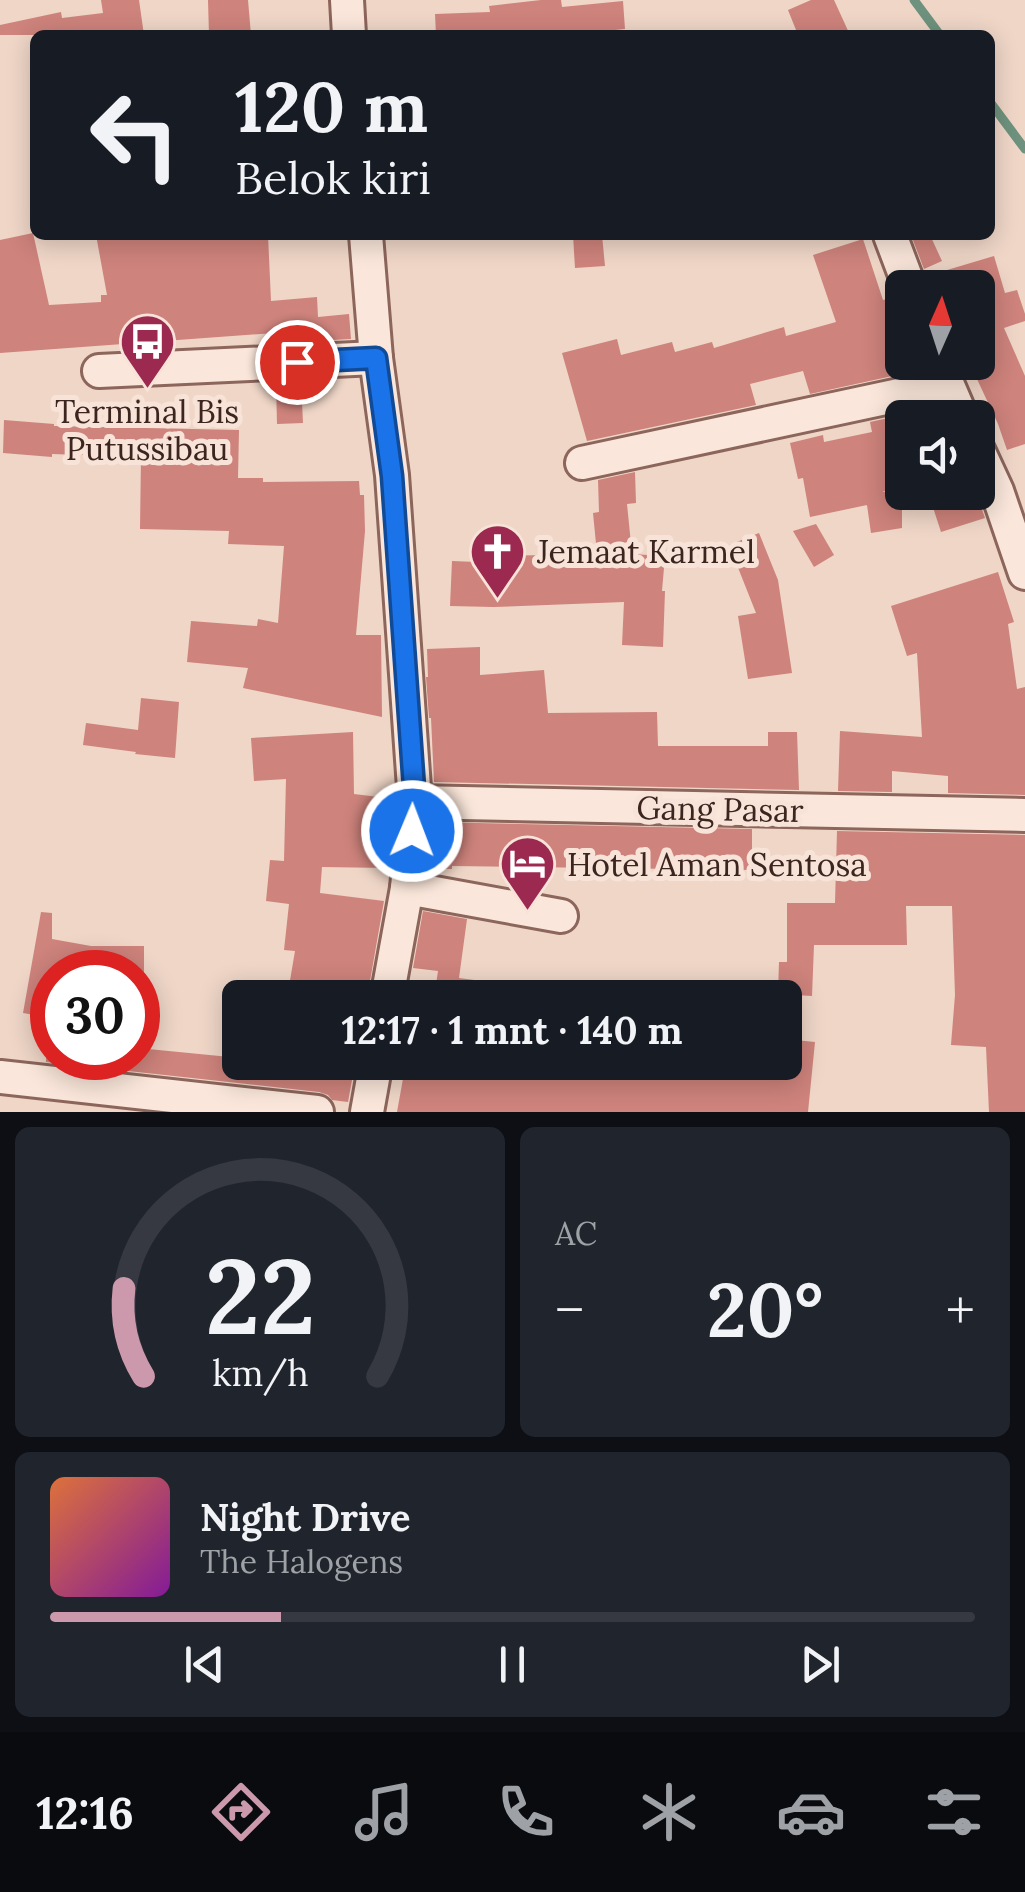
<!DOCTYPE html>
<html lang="id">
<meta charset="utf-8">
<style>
body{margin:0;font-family:Lora,serif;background:#20242c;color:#f1f3f6;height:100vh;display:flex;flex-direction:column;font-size:38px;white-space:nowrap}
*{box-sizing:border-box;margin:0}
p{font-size:32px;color:#9ea1a6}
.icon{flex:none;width:55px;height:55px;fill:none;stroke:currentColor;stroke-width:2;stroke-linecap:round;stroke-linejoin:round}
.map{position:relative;height:1112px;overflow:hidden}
.sheet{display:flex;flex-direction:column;gap:15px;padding:15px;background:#0d0f14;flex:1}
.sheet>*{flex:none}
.guide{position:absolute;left:30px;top:30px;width:965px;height:210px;border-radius:15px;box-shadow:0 5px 25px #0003;background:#171b24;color:#f1f3f6;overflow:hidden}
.needle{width:65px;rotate:3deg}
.buttons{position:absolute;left:885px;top:270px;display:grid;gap:20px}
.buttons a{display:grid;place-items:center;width:110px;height:110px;border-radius:15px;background:#171b24;box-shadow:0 5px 25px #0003;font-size:50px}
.speed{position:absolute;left:30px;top:950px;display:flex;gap:20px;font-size:50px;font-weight:700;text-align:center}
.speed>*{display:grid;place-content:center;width:130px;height:130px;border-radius:50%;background:#171b24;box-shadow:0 5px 25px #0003;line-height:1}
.speed .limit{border:15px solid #d22;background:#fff;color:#111}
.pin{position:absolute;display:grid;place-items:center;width:85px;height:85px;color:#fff;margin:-42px;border:5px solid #fff;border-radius:50%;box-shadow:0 2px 10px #0007}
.me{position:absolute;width:110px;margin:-55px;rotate:1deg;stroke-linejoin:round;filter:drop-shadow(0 0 8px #0008)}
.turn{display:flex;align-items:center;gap:35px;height:210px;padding:0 40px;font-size:45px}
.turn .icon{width:130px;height:130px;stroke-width:2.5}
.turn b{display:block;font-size:70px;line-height:85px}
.big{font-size:75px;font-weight:700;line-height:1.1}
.sheet .card{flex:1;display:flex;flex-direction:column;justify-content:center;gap:15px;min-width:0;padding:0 35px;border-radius:15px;background:#20242c}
.sheet .dial{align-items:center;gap:0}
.dial svg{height:260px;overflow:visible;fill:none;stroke:#363941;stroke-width:7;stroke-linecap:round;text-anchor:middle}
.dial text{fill:#f1f3f6;stroke:none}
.song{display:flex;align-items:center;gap:30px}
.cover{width:120px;height:120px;border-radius:15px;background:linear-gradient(135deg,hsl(20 70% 55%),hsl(290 70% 35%))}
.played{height:10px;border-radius:5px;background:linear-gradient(90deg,#cb99ab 25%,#363941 25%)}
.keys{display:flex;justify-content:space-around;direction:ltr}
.heat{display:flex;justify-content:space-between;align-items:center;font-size:55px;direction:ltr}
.sheet .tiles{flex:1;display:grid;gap:15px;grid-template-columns:1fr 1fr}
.card:last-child{grid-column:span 2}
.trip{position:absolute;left:222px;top:980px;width:580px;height:100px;border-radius:15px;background:#171b24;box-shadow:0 5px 25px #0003;font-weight:700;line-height:100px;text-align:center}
.tabs{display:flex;height:160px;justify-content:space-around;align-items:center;background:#090b0e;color:#9ea1a6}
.tabs .icon{width:70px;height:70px}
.tabs .current{color:#cb99ab}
.tabs b{font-size:45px;color:#f1f3f6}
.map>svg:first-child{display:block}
</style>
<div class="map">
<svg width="1025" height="1112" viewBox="0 0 1025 1112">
<rect width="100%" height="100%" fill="#efd6c7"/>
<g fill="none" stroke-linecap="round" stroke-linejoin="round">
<g stroke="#6e927d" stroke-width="9">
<polyline points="914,0 940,35"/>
<polyline points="990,102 1025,149"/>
</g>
</g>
<g fill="#ce837c">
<polygon points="101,0 139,0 144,35 0,35 0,25 61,12 62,18 103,13"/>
<polygon points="208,0 248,0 251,35 209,35"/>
<polygon points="541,0 561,0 562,7 623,1 625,29 565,35 436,35 435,14 490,12 489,6"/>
<polygon points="811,0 834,0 850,35 798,35 788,10"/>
<polygon points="33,233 49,305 101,302 101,295 107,295 96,235 268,235 271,301 317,297 318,317 349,314 351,339 274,343 274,333 0,353 0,240"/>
<polygon points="573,235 602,235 605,266 575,268"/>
<polygon points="911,235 930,235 942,261 924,269"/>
<polygon points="863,239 883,300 892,297 902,320 902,344 897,346 906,373 810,394 803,371 750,384 756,405 587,441 562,353 617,339 621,355 672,342 675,352 712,342 714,348 784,327 786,336 836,322 813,255"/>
<polygon points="994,256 1005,293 1017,290 1025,314 1025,321 1004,328 1025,376 1025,444 1007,450 998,424 969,362 978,362 978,288 930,288 927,276"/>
<polygon points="301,382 303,423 277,424 276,383"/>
<polygon points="936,408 940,418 905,418 904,414"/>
<polygon points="902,415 902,486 882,492 902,492 902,528 871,533 866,498 867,505 810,517 803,478 798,479 790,443 823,435 824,442 872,432 870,422"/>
<polygon points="4,420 54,424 54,426 239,430 238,478 263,478 263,482 359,481 360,495 364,495 365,531 356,635 381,635 382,717 243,688 248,668 187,662 191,621 257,626 258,619 278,623 284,546 228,544 229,531 140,529 141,457 52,454 52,457 3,453"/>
<polygon points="635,472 636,503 627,504 632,554 665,556 662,591 665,591 663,647 622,645 624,602 494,607 450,606 452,561 501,563 500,556 597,554 593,513 599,512 598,480"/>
<polygon points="928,492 976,492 985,518 941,532"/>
<polygon points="816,524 834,555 814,567 793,531"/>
<polygon points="759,533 778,580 792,673 748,679 738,616 756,613 729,545"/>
<polygon points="998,572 1014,622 1008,624 1017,689 1025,687 1025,795 948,793 948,776 892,771 892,792 838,791 840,731 922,737 917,653 907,656 891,606"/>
<polygon points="480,647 480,675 544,670 548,713 657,712 658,746 768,746 768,732 797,732 799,790 434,782 431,718 429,718 426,677 428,677 427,649"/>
<polygon points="141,698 179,702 175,758 135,754 136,752 83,745 86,723 138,730"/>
<polygon points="353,732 354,794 395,799 387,868 322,867 320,893 384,901 367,998 287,998 295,951 284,950 289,904 266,901 270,860 284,861 286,779 254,781 251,738"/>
<polygon points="433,822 752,829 752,870 452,866 452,869 430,869"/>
<polygon points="837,831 1025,835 1025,1112 989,1112 986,1047 951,1045 955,995 952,906 906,906 907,945 814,945 812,996 778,994 779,962 787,962 787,903 835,903"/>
<polygon points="423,911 467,919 459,978 505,984 504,998 434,998 438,971 413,968"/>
<polygon points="41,912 52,913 52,939 91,946 144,946 144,972 52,972 52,1018 23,1013"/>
<polygon points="785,1039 815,1042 808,1112 397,1112 406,1062 481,1062 514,1069 515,1062 785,1062"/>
<polygon points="138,1048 240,1058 240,1062 287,1062 354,1069 348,1102 332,1100 328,1095 319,1092 46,1062 46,1058 138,1058"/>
</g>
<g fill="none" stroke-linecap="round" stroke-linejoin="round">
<defs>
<g id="minor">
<polyline points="347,0 349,35"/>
<polyline points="366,235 376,358 392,475 415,802 407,888 387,998"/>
<polyline points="890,235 910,288"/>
<polyline points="938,362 962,418"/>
<polyline points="99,371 376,358"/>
<polyline points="978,450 997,491 1025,573"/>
<polyline points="582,463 946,385"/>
<polyline points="415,802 1025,815"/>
<polyline points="407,888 561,916"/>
<polyline points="0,1077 317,1112"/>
<polyline points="367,1112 376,1062"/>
</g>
</defs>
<use href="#minor" stroke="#8c655b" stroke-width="38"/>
<use href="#minor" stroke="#fae6da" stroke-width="32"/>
</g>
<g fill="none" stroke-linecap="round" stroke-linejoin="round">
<defs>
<polyline id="route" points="297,362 376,358 392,476 415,802 412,831"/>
</defs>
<use href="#route" stroke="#114b97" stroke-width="25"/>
<use href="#route" stroke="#1a73e8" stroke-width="18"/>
</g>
<defs>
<symbol id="bus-pin" viewBox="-11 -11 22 30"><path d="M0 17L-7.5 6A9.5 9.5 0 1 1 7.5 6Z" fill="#9c2a50" stroke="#f7e3d7"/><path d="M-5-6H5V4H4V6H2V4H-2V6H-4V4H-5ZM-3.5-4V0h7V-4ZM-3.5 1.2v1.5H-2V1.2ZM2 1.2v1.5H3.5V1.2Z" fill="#fff"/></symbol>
<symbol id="church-pin" viewBox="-11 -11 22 30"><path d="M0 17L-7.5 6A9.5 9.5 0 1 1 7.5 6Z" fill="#9c2a50" stroke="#f7e3d7"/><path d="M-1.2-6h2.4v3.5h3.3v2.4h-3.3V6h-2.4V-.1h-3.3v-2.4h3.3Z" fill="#fff"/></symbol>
<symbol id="hotel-pin" viewBox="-11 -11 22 30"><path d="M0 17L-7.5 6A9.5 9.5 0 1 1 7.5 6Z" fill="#9c2a50" stroke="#f7e3d7"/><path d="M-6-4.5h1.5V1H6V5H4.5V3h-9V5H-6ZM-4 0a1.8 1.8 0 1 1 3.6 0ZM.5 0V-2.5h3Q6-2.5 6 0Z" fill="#fff"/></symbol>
</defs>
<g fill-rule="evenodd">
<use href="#bus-pin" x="116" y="310" width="63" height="86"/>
<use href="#church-pin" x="466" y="520" width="63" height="86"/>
<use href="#hotel-pin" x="496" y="832" width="63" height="86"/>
</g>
<g text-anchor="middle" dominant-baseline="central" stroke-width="10" stroke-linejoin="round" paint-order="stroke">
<g font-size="32" fill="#3c241f" stroke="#f7e3d7" text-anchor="start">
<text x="147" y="411" text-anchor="middle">Terminal Bis<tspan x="147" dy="37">Putussibau</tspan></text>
<text x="537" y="551">Jemaat Karmel</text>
<text x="567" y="864">Hotel Aman Sentosa</text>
</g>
<g font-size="32" fill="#3c241f" stroke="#f7e3d7">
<text transform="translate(720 809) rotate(1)">Gang Pasar</text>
</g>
</g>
</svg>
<div class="buttons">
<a><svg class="needle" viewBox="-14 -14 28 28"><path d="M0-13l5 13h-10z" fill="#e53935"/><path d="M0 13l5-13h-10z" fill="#9ea1a6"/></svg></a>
<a><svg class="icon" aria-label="sound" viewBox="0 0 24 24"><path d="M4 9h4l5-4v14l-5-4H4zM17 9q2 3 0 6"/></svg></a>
</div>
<div class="speed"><div class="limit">30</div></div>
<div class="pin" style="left:297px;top:362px;background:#d93025"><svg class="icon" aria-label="arrive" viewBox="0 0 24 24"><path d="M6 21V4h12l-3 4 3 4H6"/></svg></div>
<svg class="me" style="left:412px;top:831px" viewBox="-20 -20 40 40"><circle r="17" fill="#1a73e8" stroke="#fff" stroke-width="3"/><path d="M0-11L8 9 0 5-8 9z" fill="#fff"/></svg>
<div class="trip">12:17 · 1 mnt · 140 m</div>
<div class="guide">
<div class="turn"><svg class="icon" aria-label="left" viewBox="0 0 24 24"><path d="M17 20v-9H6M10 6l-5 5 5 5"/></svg><div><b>120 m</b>Belok kiri</div></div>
</div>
</div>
<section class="sheet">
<div class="tiles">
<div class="card dial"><svg viewBox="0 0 100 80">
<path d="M14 69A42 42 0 1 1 86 69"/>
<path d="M14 69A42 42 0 0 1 8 42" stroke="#cb99ab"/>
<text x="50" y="56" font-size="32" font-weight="700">22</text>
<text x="50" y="72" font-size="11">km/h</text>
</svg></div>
<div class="card"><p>AC</p>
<div class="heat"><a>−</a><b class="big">20°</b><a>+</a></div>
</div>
<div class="card">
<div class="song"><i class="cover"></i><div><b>Night Drive</b><p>The Halogens</p></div></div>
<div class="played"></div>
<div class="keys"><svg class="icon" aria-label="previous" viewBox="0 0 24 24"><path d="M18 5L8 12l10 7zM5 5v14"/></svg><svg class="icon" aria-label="pause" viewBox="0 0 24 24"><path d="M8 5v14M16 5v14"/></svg><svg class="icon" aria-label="next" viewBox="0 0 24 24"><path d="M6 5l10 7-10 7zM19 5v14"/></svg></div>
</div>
</div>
</section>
<nav class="tabs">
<b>12:16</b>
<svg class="icon current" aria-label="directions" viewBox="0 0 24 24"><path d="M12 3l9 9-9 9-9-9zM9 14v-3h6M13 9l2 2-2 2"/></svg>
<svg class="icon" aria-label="music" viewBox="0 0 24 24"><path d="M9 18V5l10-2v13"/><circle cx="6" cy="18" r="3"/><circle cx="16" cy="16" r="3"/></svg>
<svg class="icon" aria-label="phone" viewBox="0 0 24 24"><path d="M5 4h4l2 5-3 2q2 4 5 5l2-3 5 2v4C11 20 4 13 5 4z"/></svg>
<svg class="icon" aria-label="climate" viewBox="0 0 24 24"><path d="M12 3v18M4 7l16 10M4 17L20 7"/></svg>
<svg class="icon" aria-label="car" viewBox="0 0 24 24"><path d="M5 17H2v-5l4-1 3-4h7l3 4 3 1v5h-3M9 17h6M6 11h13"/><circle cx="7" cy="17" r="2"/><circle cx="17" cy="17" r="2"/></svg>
<svg class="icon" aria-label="filters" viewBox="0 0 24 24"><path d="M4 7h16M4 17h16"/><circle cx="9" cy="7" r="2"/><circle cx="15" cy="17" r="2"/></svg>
</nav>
